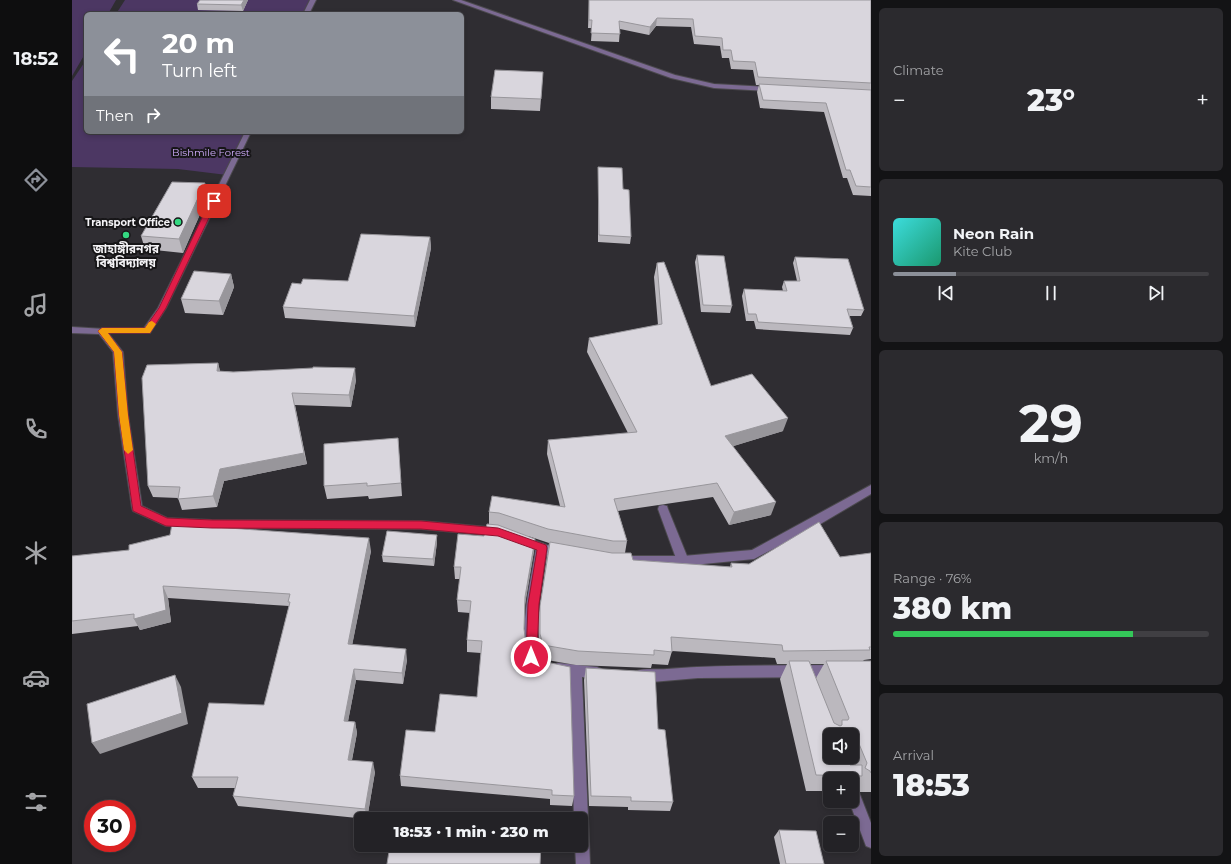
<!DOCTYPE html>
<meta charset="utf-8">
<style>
body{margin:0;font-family:Montserrat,"Noto Sans Bengali",sans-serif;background:#2b2a2e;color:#f1f3f6;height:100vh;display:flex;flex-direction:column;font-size:15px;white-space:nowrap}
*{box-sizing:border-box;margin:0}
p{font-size:13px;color:#a3a4a7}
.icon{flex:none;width:22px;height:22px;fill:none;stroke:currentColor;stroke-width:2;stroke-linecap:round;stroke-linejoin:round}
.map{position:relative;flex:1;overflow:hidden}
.drawer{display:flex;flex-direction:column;gap:8px;padding:8px;background:#131315;width:360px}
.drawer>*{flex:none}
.top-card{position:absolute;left:12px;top:12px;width:380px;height:122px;border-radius:6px;box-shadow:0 2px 6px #0003,0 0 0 1px #403f43;background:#8c9099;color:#fff;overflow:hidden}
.controls{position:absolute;left:751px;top:728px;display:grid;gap:8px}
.controls a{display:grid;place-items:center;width:36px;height:36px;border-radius:6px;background:#232226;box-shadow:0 2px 6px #0003,0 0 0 1px #403f43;font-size:20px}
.speed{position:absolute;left:12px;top:800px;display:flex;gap:8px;font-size:20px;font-weight:700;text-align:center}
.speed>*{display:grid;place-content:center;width:52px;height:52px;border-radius:50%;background:#232226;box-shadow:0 2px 6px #0003,0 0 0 1px #403f43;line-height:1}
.speed .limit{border:6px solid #d22;background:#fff;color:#111}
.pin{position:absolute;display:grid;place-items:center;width:34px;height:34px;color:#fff;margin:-17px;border-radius:8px;box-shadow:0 2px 6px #0006}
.me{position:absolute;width:44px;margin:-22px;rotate:0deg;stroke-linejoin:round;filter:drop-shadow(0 0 3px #0008)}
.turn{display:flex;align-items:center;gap:14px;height:84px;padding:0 12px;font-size:18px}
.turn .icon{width:52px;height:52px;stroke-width:2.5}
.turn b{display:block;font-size:28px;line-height:34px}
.then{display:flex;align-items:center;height:38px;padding:0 12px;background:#0003;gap:8px;font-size:15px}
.big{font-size:30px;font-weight:800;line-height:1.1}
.drawer .card{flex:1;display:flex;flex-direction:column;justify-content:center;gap:6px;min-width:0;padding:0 14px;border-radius:6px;background:#2b2a2e}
.drawer .dial{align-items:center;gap:0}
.dial b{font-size:52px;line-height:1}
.song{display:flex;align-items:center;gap:12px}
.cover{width:48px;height:48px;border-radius:6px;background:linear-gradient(135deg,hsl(180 70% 55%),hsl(160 70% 35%))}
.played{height:4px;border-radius:2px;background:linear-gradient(90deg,#8c9099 20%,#403f43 20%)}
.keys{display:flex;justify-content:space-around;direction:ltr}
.heat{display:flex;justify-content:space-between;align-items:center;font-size:22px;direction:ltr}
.charge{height:6px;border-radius:3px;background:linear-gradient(90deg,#34c759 76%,#403f43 0)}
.trip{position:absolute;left:282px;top:812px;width:234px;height:40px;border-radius:6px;background:#232226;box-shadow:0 2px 6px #0003,0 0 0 1px #403f43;font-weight:800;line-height:40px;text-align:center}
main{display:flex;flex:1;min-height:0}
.tab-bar{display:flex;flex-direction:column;width:72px;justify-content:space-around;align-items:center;background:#0e0e0f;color:#a3a4a7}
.tab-bar .icon{width:28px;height:28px}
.tab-bar .on{color:#8c9099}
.tab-bar b{font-size:18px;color:#f1f3f6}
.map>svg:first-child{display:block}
</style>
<main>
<nav class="tab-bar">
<b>18:52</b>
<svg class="icon on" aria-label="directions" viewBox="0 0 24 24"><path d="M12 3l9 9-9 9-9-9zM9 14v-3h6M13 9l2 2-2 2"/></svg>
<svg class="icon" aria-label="music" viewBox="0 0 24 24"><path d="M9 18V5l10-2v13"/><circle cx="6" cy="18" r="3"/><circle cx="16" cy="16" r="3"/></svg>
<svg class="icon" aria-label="phone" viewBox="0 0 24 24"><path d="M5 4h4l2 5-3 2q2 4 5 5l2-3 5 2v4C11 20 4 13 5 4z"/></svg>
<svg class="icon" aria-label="climate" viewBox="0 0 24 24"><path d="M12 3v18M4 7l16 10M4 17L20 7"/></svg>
<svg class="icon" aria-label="car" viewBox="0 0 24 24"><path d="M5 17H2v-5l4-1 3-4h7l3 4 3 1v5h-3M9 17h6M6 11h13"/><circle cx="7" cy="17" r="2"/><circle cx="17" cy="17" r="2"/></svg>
<svg class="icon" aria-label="filters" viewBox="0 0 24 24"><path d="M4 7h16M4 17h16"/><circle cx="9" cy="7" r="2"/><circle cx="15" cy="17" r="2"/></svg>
</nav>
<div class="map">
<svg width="799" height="864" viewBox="0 0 799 864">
<rect width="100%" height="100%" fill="#2f2d32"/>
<g fill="#4c3763">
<polygon points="0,0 44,0 36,14 14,14 14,52 0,76"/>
<polygon points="53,0 241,0 234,14 44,14"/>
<polygon points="14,60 14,132 176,132 155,175 106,169 0,167 0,81"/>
</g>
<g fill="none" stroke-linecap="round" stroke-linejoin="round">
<defs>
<g id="minor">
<polygon points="238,0 244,0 237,14 231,14"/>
<polygon points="381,0 389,0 603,75 642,84 699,87 702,89 699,91 642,88 599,78"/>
<polygon points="173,132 179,132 94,308 78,333 27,333 26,331 30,328 72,328 86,308"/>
<polygon points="591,505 595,506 596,509 617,561 615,564 611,566 607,564 605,561 586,509 587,506"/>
<path d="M470,543L474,545L476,548C470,582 459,627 468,660L474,662L476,666L474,670L470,672L459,669C444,636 459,582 464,548L466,545Z"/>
<polygon points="486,663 525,667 529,669 531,673 529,677 525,679 510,677 518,864 504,864 503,845 509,845 509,819 502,819 498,676 482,673 480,669 482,665"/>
<path d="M761,665L765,667L767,671L765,675L761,677L626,678L580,682L565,679L563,675L565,671C572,668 586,670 595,669C650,664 706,666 761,665Z"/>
<polygon points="780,785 785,787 799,823 799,848 794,846 777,801 780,801"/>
</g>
<g id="tertiary">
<polygon points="0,327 33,329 51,352 56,415 70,506 95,518 140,520 349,521 427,528 431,529 433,532 431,535 427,536 349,529 140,528 94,526 61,511 60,508 46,415 41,352 27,334 0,333"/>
<polygon points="799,485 799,494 745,526 682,559 611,566 557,566 553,564 551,561 553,558 557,556 611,556 680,550"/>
<path d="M450,536L475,545L494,549L496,552L494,555C482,559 458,548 446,543L444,540L446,537Z"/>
</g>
</defs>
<use href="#minor" stroke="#4b494d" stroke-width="2"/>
<use href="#tertiary" stroke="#4b494d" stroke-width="2"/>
<use href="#minor" fill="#7c6a93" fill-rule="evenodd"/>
<use href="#tertiary" fill="#7c6a93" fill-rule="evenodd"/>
</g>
<g fill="#bbb8be" fill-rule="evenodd">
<polygon points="176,0 171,11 126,10 125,4"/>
<polygon points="517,0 799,0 799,196 781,195 775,178 771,178 752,112 688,108 685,92 687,85 684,85 681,70 659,69 657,58 650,58 648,46 622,44 619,27 584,26 577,35 548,29 547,42 519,41 520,28 516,28"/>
<polygon points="471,72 468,111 419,109 419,97"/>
<polygon points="526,167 551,189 559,237 558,244 526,242"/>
<polygon points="136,196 111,253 73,249 69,236"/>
<polygon points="358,237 359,248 343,327 213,318 211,307 229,284 276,281"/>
<polygon points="625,255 660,306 658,313 629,312 623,262"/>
<polygon points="723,257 792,310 789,316 777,316 781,328 778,335 684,329 682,321 674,321 670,296 672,289 711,291 710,287 712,281 725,281 721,263"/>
<path d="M585,263L639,386L711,431L661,446L699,515L657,525L641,497L546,511L555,541L553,553L561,560L658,567L659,563L677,564L768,557L799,553V659L792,660L791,661H799V792H788L786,786L783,785L780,790V779H758V791H734L708,679L715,664H705L703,658L600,651L596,665L580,664L579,668L504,665L469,659L467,647L466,619L468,606L477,543L456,536L462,551L453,605L452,629L454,645L502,796L500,806L478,805V799L329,786L328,776L363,732L405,697L409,653L395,652V640L398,613L386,612L385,600L388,579H383L382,567L412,536L417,524V512L488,506L475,454L476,440L556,433L515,352L517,338L586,325L582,277ZM738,664H752L744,678ZM758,735H780V757H758Z"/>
<polygon points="159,274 162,287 151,315 113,313 109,299"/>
<polygon points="146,363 148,371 284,380 279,407 223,405 235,464 152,481 145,507 110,510 106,498 81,497 76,486"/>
<polygon points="326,438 330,496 297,499 296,496 255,499 252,486"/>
<polygon points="365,542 362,566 311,562 310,556"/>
<polygon points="299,551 280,645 335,660 331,684 284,680 276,721 283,722 285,733 280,760 303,772 295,819 166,806 161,796 163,788 126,788 120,777 192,705 217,606 96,598 99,622 68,630 66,626 0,634 0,556"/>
<polygon points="514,668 586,729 601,802 598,811 556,810 556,807 517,806 512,680"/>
<polygon points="707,830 752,864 708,864 702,837"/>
</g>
<g fill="#98969b">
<polygon points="172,0 176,0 171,11 169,5"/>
<polygon points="585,18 584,26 577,35 578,27"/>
<polygon points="133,183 136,196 111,253 107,239"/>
<polygon points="358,237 359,248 343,327 342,316"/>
<polygon points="159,274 162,287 151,315 147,301"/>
<polygon points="146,363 149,375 145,371"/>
<polygon points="283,368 284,380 279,407 277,395"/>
<polygon points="716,418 711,431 649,450 653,436"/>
<polygon points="232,453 235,464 152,481 145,507 141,496 148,469"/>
<polygon points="704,502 699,515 657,525 662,512"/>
<polygon points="365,535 365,542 362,566 361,559"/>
<polygon points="297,538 299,551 278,656 276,644"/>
<polygon points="463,539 462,551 452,609 453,597"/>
<polygon points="91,586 96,598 99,622 68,630 62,619"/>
<polygon points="334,649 335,660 331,684 330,673"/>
<polygon points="282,669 284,680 274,732 272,721"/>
<polygon points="103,675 109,687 116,724 28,754 20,743"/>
<polygon points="283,722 285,733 278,770 276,760"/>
<polygon points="301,762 303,772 295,819 293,809"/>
</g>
<g fill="#d9d6dd" stroke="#98969b">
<polygon points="128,0 172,0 169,5 125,4"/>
<polygon points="517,0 799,0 799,83 686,77 683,62 661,61 659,50 651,50 650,38 623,36 621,19 585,18 578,27 547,21 548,34 519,33 520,20 517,20"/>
<polygon points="423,70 471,72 469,99 419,97"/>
<polygon points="687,84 799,90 799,187 784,186 778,170 774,170 754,103 691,100"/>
<polygon points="526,167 550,168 551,189 557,190 559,237 527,235"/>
<polygon points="100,182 133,183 107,239 69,236"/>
<polygon points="289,234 358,237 342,316 211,307 220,283 229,284 231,279 276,281"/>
<polygon points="625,255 652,256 660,306 631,305"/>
<polygon points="723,257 776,259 792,310 775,309 781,328 686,322 684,314 676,314 672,289 715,291 712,281 728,281"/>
<polygon points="592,262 639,386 680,374 716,418 653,436 704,502 662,512 645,483 542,499 555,541 541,541 476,529 427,513 417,512 420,496 493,507 476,440 565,432 517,338 590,324 585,263"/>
<polygon points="122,271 159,274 147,301 109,299"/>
<polygon points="146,363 145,371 161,372 241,368 241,367 283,368 277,395 220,393 232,453 148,469 141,496 106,499 108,487 76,486 70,378 75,365"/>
<polygon points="326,438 329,483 295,486 295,483 252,486 252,444"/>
<polygon points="747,522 768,557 799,553 799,647 797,647 798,650 711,651 710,645 599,637 600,652 582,650 582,655 506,651 471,645 468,634 468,606 478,542 540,553 559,553 561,560 660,567 659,563 677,564"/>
<polygon points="100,524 297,538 276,644 334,649 330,673 282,669 272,721 283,722 276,760 301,762 293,809 161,796 166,777 120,777 137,703 192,705 218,602 216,602 218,594 91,586 94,610 62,619 62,614 0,621 0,556 57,550 57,545 98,535"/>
<polygon points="415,524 426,525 463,539 453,597 452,629 454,645 460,659 498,667 502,796 480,795 480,790 328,776 334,730 363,732 368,694 405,697 410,641 395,640 399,601 385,600 389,567 382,567 386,534 412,536"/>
<polygon points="315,531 365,535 361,559 310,556"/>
<polygon points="717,661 737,661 762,723 768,726 770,725 770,720 776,720 777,718 754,661 799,661 799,773 798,771 793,768 795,763 785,739 780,739 780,735 758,735 758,757 775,757 778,765 790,765 790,776 744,775"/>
<polygon points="514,668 583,672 586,729 593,730 601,802 559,801 559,797 519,796"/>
<polygon points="103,675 110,713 20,743 15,704"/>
<polygon points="707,830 744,831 752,864 714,864"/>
<polygon points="318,845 469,845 468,864 315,864"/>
</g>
<polygon fill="#e11d48" stroke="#92132f" points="139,199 145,201 94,308 78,333 36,333 50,352 56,415 69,506 95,518 140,520 349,521 426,528 474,545 475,548 467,604 465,657 463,660 459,662 455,660 454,657 456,604 465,550 426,536 349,529 140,528 94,526 61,511 47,415 42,352 26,331 30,328 73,328 87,308"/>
<polygon fill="#f59e0b" points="80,321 84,324 78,333 36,333 50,352 56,415 61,450 56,454 52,450 47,415 42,352 26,331 30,328 73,328 77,322"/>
<g fill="#34d881" stroke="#171618" stroke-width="1.5">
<circle cx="106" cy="222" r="4"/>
<circle cx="54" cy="235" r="4"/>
</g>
<g text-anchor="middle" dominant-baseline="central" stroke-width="4" stroke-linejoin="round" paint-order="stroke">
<g font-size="10" fill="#d1adfd" stroke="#171618">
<text x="139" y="152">Bishmile Forest</text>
</g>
<g font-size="10" font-weight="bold" fill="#f4f3f6" stroke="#171618" text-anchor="end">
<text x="98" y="222">Transport Office</text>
</g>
<g font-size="12" font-weight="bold" fill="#f4f3f6" stroke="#171618">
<text x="54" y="248">জাহাঙ্গীরনগর<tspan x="54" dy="14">বিশ্ববিদ্যালয়</tspan></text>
</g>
</g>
</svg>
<div class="controls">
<a><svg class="icon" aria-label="sound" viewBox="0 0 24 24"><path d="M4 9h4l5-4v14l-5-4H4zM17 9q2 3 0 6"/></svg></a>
<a>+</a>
<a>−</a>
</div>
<div class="speed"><div class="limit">30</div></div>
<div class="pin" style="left:142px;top:201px;background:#d93025"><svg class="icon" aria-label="arrive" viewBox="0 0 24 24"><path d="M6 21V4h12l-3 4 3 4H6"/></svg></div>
<svg class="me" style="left:459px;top:657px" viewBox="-20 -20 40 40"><circle r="17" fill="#e11d48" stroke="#fff" stroke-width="3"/><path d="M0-11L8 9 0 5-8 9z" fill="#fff"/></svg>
<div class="trip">18:53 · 1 min · 230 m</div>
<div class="top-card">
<div class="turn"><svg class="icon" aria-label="left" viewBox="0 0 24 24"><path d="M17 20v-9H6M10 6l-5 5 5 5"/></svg><div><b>20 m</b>Turn left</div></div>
<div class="then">Then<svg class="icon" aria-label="right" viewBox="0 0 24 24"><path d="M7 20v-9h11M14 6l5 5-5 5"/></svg></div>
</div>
</div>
<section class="drawer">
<div class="card"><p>Climate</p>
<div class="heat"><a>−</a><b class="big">23°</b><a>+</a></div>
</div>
<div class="card">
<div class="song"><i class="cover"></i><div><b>Neon Rain</b><p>Kite Club</p></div></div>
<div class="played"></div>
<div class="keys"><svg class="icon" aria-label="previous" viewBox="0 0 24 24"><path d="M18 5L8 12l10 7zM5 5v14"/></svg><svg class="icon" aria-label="pause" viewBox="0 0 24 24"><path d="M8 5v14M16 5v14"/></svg><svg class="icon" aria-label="next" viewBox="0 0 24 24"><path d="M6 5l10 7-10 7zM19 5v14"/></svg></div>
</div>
<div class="card dial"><b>29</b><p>km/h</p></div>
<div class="card"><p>Range · 76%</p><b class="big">380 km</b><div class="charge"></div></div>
<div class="card"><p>Arrival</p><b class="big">18:53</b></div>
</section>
</main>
